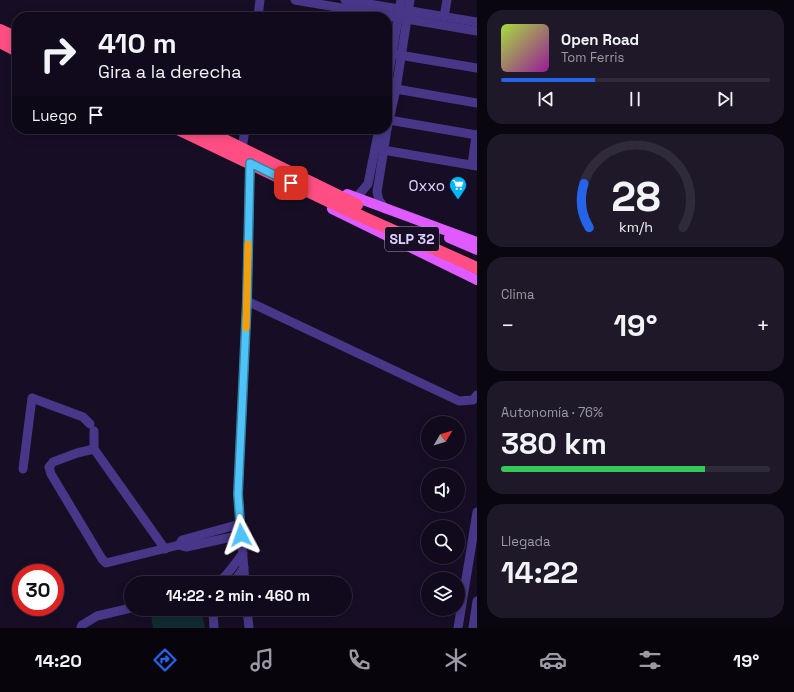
<!DOCTYPE html>
<html lang="es">
<meta charset="utf-8">
<style>
body{margin:0;font-family:"Space Grotesk",sans-serif;background:#1e1829;color:#f1f3f6;height:100vh;display:flex;flex-direction:column;font-size:15px;white-space:nowrap}
*{box-sizing:border-box;margin:0}
p{font-size:13px;color:#9c9aa3}
.icon{flex:none;width:22px;height:22px;fill:none;stroke:currentColor;stroke-width:2;stroke-linecap:round;stroke-linejoin:round}
.map{position:relative;flex:1;overflow:hidden}
.panel{display:flex;flex-direction:column;gap:10px;padding:10px;background:#09060f;width:317px}
.panel>*{flex:none}
.guide{position:absolute;left:12px;top:12px;width:380px;height:122px;border-radius:16px;box-shadow:0 2px 10px #0003,0 0 0 1px #302b3b;background:#110a1c;color:#f1f3f6;overflow:hidden}
.needle{width:26px;rotate:52deg}
.controls{position:absolute;left:421px;top:416px;display:grid;gap:8px}
.controls a{display:grid;place-items:center;width:44px;height:44px;border-radius:50%;background:#110a1c;box-shadow:0 2px 10px #0003,0 0 0 1px #302b3b;font-size:20px}
.speed{position:absolute;left:12px;top:564px;display:flex;gap:8px;font-size:20px;font-weight:700;text-align:center}
.speed>*{display:grid;place-content:center;width:52px;height:52px;border-radius:50%;background:#110a1c;box-shadow:0 2px 10px #0003,0 0 0 1px #302b3b;line-height:1}
.speed .limit{border:6px solid #d22;background:#fff;color:#111}
.pin{position:absolute;display:grid;place-items:center;width:34px;height:34px;color:#fff;margin:-17px;border-radius:8px;box-shadow:0 2px 6px #0006}
.me{position:absolute;width:44px;margin:-22px;rotate:356deg;stroke-linejoin:round;filter:drop-shadow(0 0 3px #0008)}
.turn{display:flex;align-items:center;gap:14px;height:84px;padding:0 20px;font-size:18px}
.turn .icon{width:52px;height:52px;stroke-width:2.5}
.turn b{display:block;font-size:28px;line-height:34px}
.then{display:flex;align-items:center;height:38px;padding:0 20px;background:#0003;gap:8px;font-size:15px}
.big{font-size:30px;font-weight:700;line-height:1.1}
.panel .card{flex:1;display:flex;flex-direction:column;justify-content:center;gap:6px;min-width:0;padding:0 14px;border-radius:16px;background:#1e1829}
.panel .dial{align-items:center;gap:0}
.dial svg{height:104px;overflow:visible;fill:none;stroke:#302b3b;stroke-width:7;stroke-linecap:round;text-anchor:middle}
.dial text{fill:#f1f3f6;stroke:none}
.song{display:flex;align-items:center;gap:12px}
.cover{width:48px;height:48px;border-radius:6px;background:linear-gradient(135deg,hsl(80 70% 55%),hsl(300 70% 35%))}
.played{height:4px;border-radius:2px;background:linear-gradient(90deg,#2563eb 35%,#302b3b 35%)}
.keys{display:flex;justify-content:space-around;direction:ltr}
.heat{display:flex;justify-content:space-between;align-items:center;font-size:22px;direction:ltr}
.charge{height:6px;border-radius:3px;background:linear-gradient(90deg,#34c759 76%,#302b3b 0)}
.trip{position:absolute;left:124px;top:576px;width:228px;height:40px;border-radius:20px;background:#110a1c;box-shadow:0 2px 10px #0003,0 0 0 1px #302b3b;font-weight:700;line-height:40px;text-align:center}
.tabs{display:flex;height:64px;justify-content:space-around;align-items:center;background:#07040b;color:#9c9aa3}
.tabs .icon{width:28px;height:28px}
.tabs .selected{color:#2563eb}
.tabs b{font-size:18px;color:#f1f3f6}
main{display:flex;flex:1;min-height:0}
.map>svg:first-child{display:block}
</style>
<main>
<div class="map">
<svg width="477" height="628" viewBox="0 0 477 628">
<rect width="100%" height="100%" fill="#170e26"/>
<polygon fill="#112c31" points="194,609 201,609 205,628 153,628 151,615"/>
<g fill="none" stroke-linecap="round" stroke-linejoin="round">
<g stroke="#483788" stroke-width="9">
<polyline points="295,0 477,31"/>
<polyline points="345,0 477,22"/>
<polyline points="258,17 260,0"/>
<polyline points="444,17 447,0"/>
<polyline points="393,54 477,68"/>
<polyline points="387,84 401,0"/>
<polyline points="396,89 477,103"/>
<polyline points="389,120 477,135"/>
<polyline points="387,129 396,89 410,0"/>
<polyline points="242,149 245,129"/>
<polyline points="383,150 477,166"/>
<polyline points="472,165 476,135"/>
<polyline points="356,198 368,184 379,129"/>
<polyline points="385,209 379,200 377,192 387,129"/>
<polyline points="247,301 459,401 473,400 477,395"/>
<polyline points="94,431 94,449 165,549"/>
<polyline points="94,449 77,453 53,462 49,467 51,474 102,559 106,563 179,545 186,547 241,535"/>
<polyline points="23,469 32,398 83,417 90,424"/>
<polyline points="179,545 182,540 240,524"/>
<path d="M217,583C228,576 235,563 243,553"/>
<polyline points="233,583 244,568"/>
<polyline points="245,583 238,494 247,301 250,163"/>
<polyline points="211,609 213,613 214,628"/>
<polyline points="247,609 249,628"/>
<polyline points="81,628 82,625 97,616 131,608"/>
<polyline points="458,628 477,512"/>
<polyline points="473,628 477,601"/>
</g>
<g stroke="#df5aff" stroke-width="10">
<polyline points="347,194 477,242"/>
<polyline points="332,209 477,280"/>
<polyline points="449,238 477,250"/>
</g>
<g stroke="#ff4e83" stroke-width="12">
<polyline points="0,30 17,38"/>
<polyline points="0,42 17,51"/>
<polyline points="178,129 347,210 477,268"/>
<polyline points="202,129 357,205"/>
</g>
</g>
<g fill="none" stroke-linecap="round" stroke-linejoin="round">
<defs>
<polyline id="route" points="241,535 238,494 247,301 250,163 291,183"/>
</defs>
<use href="#route" stroke="#337fa1" stroke-width="10"/>
<use href="#route" stroke="#4fc3f7" stroke-width="7"/>
<polyline stroke="#f59e0b" stroke-width="7" points="246,328 248,244"/>
</g>
<defs>
<symbol id="supermarket-pin" viewBox="-11 -11 22 30"><path d="M0 17L-7.5 6A9.5 9.5 0 1 1 7.5 6Z" fill="#00b7fe" stroke="#170e26"/><path d="M-6-5.5h2.5l.6 2H6L4.5 2H-2.5L-4.4-4H-6ZM-1.5 3.2a1.3 1.3 0 1 0 .1 0ZM3 3.2a1.3 1.3 0 1 0 .1 0Z" fill="#fff"/></symbol>
</defs>
<g fill-rule="evenodd">
<use href="#supermarket-pin" x="448" y="175" width="20" height="27"/>
</g>
<g text-anchor="middle" dominant-baseline="central" stroke-width="3" stroke-linejoin="round" paint-order="stroke">
<rect fill="#170e26" stroke="#a498be" stroke-width="1" x="385" y="227" width="54" height="24" rx="3"/>
<g font-size="14" font-weight="bold" fill="#e0d3ff">
<text x="412" y="239">SLP 32</text>
</g>
<g font-size="15" fill="#e0d3ff" stroke="#170e26" text-anchor="end">
<text x="445" y="185">Oxxo</text>
</g>
</g>
</svg>
<div class="controls">
<a><svg class="needle" viewBox="-14 -14 28 28"><path d="M0-13l5 13h-10z" fill="#e53935"/><path d="M0 13l5-13h-10z" fill="#9c9aa3"/></svg></a>
<a><svg class="icon" aria-label="sound" viewBox="0 0 24 24"><path d="M4 9h4l5-4v14l-5-4H4zM17 9q2 3 0 6"/></svg></a>
<a><svg class="icon" aria-label="search" viewBox="0 0 24 24"><circle cx="10" cy="10" r="6"/><path d="M15 15l6 6"/></svg></a>
<a><svg class="icon" aria-label="layers" viewBox="0 0 24 24"><path d="M12 4l9 5-9 5-9-5zM3 14l9 5 9-5"/></svg></a>
</div>
<div class="speed"><div class="limit">30</div></div>
<div class="pin" style="left:291px;top:183px;background:#d93025"><svg class="icon" aria-label="arrive" viewBox="0 0 24 24"><path d="M6 21V4h12l-3 4 3 4H6"/></svg></div>
<svg class="me" style="left:241px;top:535px" viewBox="-20 -20 40 40"><path d="M0-17L14 15 0 8-14 15z" fill="#4fc3f7" stroke="#fff" stroke-width="4"/></svg>
<div class="trip">14:22 · 2 min · 460 m</div>
<div class="guide">
<div class="turn"><svg class="icon" aria-label="right" viewBox="0 0 24 24"><path d="M7 20v-9h11M14 6l5 5-5 5"/></svg><div><b>410 m</b>Gira a la derecha</div></div>
<div class="then">Luego<svg class="icon" aria-label="arrive" viewBox="0 0 24 24"><path d="M6 21V4h12l-3 4 3 4H6"/></svg></div>
</div>
</div>
<section class="panel">
<div class="card">
<div class="song"><i class="cover"></i><div><b>Open Road</b><p>Tom Ferris</p></div></div>
<div class="played"></div>
<div class="keys"><svg class="icon" aria-label="previous" viewBox="0 0 24 24"><path d="M18 5L8 12l10 7zM5 5v14"/></svg><svg class="icon" aria-label="pause" viewBox="0 0 24 24"><path d="M8 5v14M16 5v14"/></svg><svg class="icon" aria-label="next" viewBox="0 0 24 24"><path d="M6 5l10 7-10 7zM19 5v14"/></svg></div>
</div>
<div class="card dial"><svg viewBox="0 0 100 80">
<path d="M14 69A42 42 0 1 1 86 69"/>
<path d="M14 69A42 42 0 0 1 10 35" stroke="#2563eb"/>
<text x="50" y="56" font-size="32" font-weight="700">28</text>
<text x="50" y="72" font-size="11">km/h</text>
</svg></div>
<div class="card"><p>Clima</p>
<div class="heat"><a>−</a><b class="big">19°</b><a>+</a></div>
</div>
<div class="card"><p>Autonomía · 76%</p><b class="big">380 km</b><div class="charge"></div></div>
<div class="card"><p>Llegada</p><b class="big">14:22</b></div>
</section>
</main>
<nav class="tabs">
<b>14:20</b>
<svg class="icon selected" aria-label="directions" viewBox="0 0 24 24"><path d="M12 3l9 9-9 9-9-9zM9 14v-3h6M13 9l2 2-2 2"/></svg>
<svg class="icon" aria-label="music" viewBox="0 0 24 24"><path d="M9 18V5l10-2v13"/><circle cx="6" cy="18" r="3"/><circle cx="16" cy="16" r="3"/></svg>
<svg class="icon" aria-label="phone" viewBox="0 0 24 24"><path d="M5 4h4l2 5-3 2q2 4 5 5l2-3 5 2v4C11 20 4 13 5 4z"/></svg>
<svg class="icon" aria-label="climate" viewBox="0 0 24 24"><path d="M12 3v18M4 7l16 10M4 17L20 7"/></svg>
<svg class="icon" aria-label="car" viewBox="0 0 24 24"><path d="M5 17H2v-5l4-1 3-4h7l3 4 3 1v5h-3M9 17h6M6 11h13"/><circle cx="7" cy="17" r="2"/><circle cx="17" cy="17" r="2"/></svg>
<svg class="icon" aria-label="filters" viewBox="0 0 24 24"><path d="M4 7h16M4 17h16"/><circle cx="9" cy="7" r="2"/><circle cx="15" cy="17" r="2"/></svg>
<b>19°</b>
</nav>
